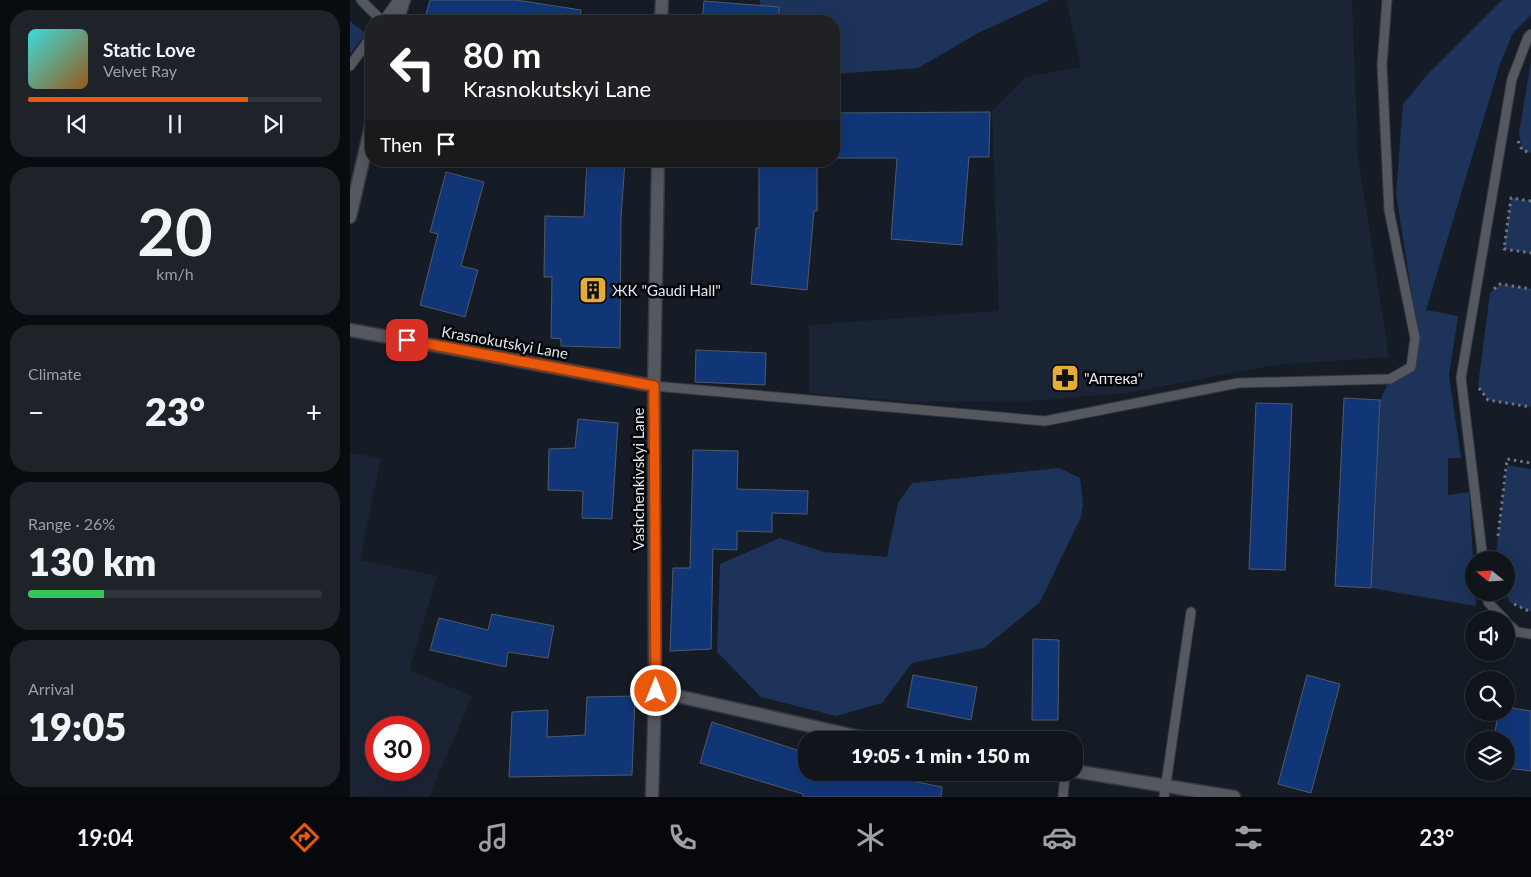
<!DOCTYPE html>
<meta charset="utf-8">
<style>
body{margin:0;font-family:Lato,sans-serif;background:#1e2229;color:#f1f3f6;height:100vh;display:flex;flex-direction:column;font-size:19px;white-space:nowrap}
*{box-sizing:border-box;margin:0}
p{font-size:16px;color:#9c9fa3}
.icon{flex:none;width:28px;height:28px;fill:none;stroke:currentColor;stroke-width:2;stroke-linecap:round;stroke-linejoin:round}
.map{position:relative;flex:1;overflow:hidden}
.sheet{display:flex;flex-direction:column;gap:10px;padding:10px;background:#090c0f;width:350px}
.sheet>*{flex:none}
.banner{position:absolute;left:15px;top:15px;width:475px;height:152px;border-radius:20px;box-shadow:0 5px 20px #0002,0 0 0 1px #30343b;background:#202124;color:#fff;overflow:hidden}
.needle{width:32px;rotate:288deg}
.controls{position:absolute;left:1115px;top:551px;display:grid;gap:10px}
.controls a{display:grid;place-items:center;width:50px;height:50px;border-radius:50%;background:#10151c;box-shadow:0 5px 20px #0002,0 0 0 1px #30343b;font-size:25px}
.speed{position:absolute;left:15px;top:716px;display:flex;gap:10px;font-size:25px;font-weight:700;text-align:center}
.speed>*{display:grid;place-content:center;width:65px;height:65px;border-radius:50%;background:#10151c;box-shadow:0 5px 20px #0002,0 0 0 1px #30343b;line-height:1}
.speed .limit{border:8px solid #d22;background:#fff;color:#111}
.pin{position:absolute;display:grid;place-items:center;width:42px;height:42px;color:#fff;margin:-21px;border-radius:10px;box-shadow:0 2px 8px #0006}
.me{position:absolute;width:55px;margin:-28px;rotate:0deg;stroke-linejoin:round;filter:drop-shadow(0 0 4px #0008)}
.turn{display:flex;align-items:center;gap:18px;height:105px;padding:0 15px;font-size:22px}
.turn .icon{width:65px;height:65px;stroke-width:2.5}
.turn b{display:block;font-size:35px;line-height:42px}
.then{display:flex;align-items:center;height:48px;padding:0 15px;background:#0003;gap:10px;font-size:19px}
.big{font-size:38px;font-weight:800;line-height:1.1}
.sheet .card{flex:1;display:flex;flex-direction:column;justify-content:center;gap:8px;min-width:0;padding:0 18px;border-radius:20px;background:#1e2229}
.sheet .dial{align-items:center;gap:0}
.dial b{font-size:65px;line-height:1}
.song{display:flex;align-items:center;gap:15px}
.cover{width:60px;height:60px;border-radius:8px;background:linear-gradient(135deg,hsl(180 70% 55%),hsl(30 70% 35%))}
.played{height:5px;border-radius:2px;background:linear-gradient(90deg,#ea580c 75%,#30343b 75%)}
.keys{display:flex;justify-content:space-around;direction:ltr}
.heat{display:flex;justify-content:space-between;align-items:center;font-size:28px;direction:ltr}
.charge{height:8px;border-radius:4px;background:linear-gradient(90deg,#34c759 26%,#30343b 0)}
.trip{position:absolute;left:448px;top:731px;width:285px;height:50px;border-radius:20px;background:#10151c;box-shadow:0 5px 20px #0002,0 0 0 1px #30343b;font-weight:800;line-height:50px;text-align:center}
.menu{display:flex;height:80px;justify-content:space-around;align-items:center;background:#06080b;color:#9c9fa3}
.menu .icon{width:35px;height:35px}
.menu .active{color:#ea580c}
.menu b{font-size:22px;color:#f1f3f6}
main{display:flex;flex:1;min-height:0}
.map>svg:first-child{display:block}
</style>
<main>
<section class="sheet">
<div class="card">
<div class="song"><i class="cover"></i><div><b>Static Love</b><p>Velvet Ray</p></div></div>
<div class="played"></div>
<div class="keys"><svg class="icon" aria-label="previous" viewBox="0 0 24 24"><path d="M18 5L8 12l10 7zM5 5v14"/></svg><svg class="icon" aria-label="pause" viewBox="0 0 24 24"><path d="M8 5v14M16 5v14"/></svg><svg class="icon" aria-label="next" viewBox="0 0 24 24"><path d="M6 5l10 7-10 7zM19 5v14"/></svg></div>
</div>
<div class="card dial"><b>20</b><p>km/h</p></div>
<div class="card"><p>Climate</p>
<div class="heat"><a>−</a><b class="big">23°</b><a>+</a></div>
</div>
<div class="card"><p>Range · 26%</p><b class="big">130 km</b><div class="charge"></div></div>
<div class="card"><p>Arrival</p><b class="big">19:05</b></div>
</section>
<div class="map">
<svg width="1181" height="797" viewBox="0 0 1181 797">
<rect width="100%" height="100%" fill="#161c26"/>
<g fill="#1b2434" fill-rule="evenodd">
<polygon points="716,0 1002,0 1008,156 1039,357 924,365 776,393 680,401 564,402 459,393 459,325 649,311 642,111 676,77 731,67"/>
<path d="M0,453L31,458L10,560L87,576L59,670L122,696L79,797H0ZM26,728H69V770H26Z"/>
</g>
<g fill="#1d335a">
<polygon points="410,0 700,0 628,33 568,68 484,74 484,21 411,21"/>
<polygon points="1152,0 1181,0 1181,15 1163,33 1150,64 1076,310 1108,316 1099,375 1111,458 1098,458 1098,495 1119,492 1126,606 1021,588 1030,400 1040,379 1061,367 1068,333 1046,194 1053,104 1077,75"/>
<polygon points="0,21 16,34 0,54"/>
<polygon points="1181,61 1181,153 1172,150 1169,133"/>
<polygon points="1161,198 1181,201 1181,253 1154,249"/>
<polygon points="1150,284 1181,289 1181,407 1138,400 1128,386 1140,293"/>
<polygon points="1157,465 1181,469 1181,612 1160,602 1155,593 1156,592 1156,560 1145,560"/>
<polygon points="709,468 730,478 733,504 731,517 690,602 634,648 562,663 532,703 486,716 411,697 367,652 370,564 430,538 474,552 537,557 548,503 562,483"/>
</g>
<g fill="#113678" stroke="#525966">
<polygon points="80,0 166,0 231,10 230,21 74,21"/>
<polygon points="354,1 429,7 429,21 352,21"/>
<polygon points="640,112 639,157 619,157 612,245 541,239 547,158 484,158 484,113"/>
<polygon points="237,161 275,161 271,217 270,348 211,346 211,339 201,338 202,277 194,277 195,216 234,217"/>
<polygon points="409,161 467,161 467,211 464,211 457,290 401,284 406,228 409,228"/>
<polygon points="96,172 134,182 111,266 128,270 115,317 70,305 88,234 80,232"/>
<polygon points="346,350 416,353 415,385 345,382"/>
<polygon points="994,398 1030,400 1021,588 985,586"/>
<polygon points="906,403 942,404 935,570 899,569"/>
<polygon points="228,419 268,423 262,519 232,518 233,491 198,490 199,449 225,448"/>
<polygon points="343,450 388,451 387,489 458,491 457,514 422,513 422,532 387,531 387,550 363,549 361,649 320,651 323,568 340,568"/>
<polygon points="142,614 204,626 198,658 158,652 156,667 80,650 89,618 138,630"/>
<polygon points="683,639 709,640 708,720 682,720"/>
<polygon points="563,675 627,687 621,720 557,707"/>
<polygon points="957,675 990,684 961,793 928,784"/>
<polygon points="285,696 282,775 159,777 162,712 198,710 197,737 235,735 237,697"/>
<polygon points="1156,707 1181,711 1181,771 1156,768 1156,740 1144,740 1148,712 1156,712"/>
<polygon points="362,722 456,753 456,772 518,772 592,787 591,797 453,797 453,794 350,763"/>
</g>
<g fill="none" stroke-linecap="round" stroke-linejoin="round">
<defs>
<g id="lane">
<polyline points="11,0 32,21"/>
<polyline points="33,21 48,0"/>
<polyline points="0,66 21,37"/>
<polyline points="304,386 695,421 888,383 1040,379 1061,367 1065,338 1039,210 1032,65 1037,0"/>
<polyline points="1133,560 1111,378 1162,79 1178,37 1181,34"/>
<polyline points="1136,592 1138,602 1155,620"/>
<polyline points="1156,622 1167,632 1181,634"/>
<polyline points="713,797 715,772"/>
<polyline points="814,797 841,612"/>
</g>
<g id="street">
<polyline points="47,21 54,0"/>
<polyline points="311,21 312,0"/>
<polyline points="0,217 21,126"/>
<polyline points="0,330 304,386"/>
<polyline points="305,691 523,740"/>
<polyline points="724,771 884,797"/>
<polyline points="302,797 305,691 304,386 308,161"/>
</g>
</defs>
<use href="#lane" stroke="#333942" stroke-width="11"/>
<use href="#street" stroke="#333942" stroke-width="15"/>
<g stroke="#70757e" stroke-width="3" stroke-dasharray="2.5 4" stroke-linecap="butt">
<polyline points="1168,141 1172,150 1181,153"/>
<polyline points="1181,201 1161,198 1154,249 1181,253"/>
<polyline points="1144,289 1150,284 1181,289"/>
<polyline points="1129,388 1138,400 1181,407"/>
<polyline points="1148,536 1157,459 1181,463"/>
<polyline points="1164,604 1181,612"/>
</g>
<use href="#lane" stroke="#55585e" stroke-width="9"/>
<use href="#street" stroke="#55585e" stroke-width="12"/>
</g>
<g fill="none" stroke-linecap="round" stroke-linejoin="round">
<defs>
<polyline id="route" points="57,340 304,386 306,691"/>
</defs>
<use href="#route" stroke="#983908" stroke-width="12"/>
<use href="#route" stroke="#ea580c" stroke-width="9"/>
</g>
<defs>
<symbol id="building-square" viewBox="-11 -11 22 22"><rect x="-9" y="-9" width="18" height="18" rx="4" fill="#e6ac36" stroke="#05060a"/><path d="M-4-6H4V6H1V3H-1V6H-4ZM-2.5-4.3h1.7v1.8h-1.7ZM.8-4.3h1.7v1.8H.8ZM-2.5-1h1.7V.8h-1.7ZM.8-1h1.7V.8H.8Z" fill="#111"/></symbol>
<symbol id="pharmacy-square" viewBox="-11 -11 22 22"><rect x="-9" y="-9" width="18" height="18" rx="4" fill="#e6ac36" stroke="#05060a"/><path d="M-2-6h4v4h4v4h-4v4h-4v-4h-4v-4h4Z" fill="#111"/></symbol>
</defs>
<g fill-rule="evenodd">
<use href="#building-square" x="227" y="274" width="32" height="32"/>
<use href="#pharmacy-square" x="699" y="362" width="32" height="32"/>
</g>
<g text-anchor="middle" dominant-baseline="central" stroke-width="5" stroke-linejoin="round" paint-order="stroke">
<g font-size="15" fill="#e4e8f0" stroke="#05060a" text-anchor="start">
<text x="262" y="290">ЖК "Gaudi Hall"</text>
<text x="734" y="378">"Аптека"</text>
</g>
<g font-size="15" fill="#e4e8f0" stroke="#05060a">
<text transform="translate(155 342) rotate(10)">Krasnokutskyi Lane</text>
<text transform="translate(288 479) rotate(-90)">Vashchenkivskyi Lane</text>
</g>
</g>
</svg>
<div class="controls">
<a><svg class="needle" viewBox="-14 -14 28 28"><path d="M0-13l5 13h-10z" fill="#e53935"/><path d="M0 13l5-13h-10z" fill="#9c9fa3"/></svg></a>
<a><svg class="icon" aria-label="sound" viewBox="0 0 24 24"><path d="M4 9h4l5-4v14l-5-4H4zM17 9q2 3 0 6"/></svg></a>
<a><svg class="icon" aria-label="search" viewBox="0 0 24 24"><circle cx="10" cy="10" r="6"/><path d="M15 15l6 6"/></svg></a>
<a><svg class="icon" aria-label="layers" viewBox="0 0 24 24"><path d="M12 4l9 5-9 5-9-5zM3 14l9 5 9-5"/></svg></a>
</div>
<div class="speed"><div class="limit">30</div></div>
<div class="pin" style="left:57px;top:340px;background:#d93025"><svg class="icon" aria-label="arrive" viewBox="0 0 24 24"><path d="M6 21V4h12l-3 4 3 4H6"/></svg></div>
<svg class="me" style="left:306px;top:691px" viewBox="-20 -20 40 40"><circle r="17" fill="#ea580c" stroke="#fff" stroke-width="3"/><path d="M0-11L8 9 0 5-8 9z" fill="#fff"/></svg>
<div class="trip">19:05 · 1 min · 150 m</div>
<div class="banner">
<div class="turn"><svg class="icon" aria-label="left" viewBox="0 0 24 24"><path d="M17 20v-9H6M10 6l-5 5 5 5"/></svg><div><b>80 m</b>Krasnokutskyi Lane</div></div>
<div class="then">Then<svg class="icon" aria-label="arrive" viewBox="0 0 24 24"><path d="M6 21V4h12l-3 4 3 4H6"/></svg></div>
</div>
</div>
</main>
<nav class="menu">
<b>19:04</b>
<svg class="icon active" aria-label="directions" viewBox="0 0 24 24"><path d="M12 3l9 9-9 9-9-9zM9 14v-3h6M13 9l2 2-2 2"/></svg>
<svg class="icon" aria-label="music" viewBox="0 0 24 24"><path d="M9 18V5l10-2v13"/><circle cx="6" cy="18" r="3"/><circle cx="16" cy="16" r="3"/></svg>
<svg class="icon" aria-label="phone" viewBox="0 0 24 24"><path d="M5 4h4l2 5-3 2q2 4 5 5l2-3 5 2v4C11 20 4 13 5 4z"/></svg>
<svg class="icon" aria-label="climate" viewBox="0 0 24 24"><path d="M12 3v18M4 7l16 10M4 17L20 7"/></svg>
<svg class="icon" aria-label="car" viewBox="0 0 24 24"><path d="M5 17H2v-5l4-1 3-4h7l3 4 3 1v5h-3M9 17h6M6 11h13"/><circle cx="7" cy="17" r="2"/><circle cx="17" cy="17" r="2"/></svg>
<svg class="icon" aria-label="filters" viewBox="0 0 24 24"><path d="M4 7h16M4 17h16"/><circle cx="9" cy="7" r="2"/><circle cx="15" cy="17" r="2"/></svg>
<b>23°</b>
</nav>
